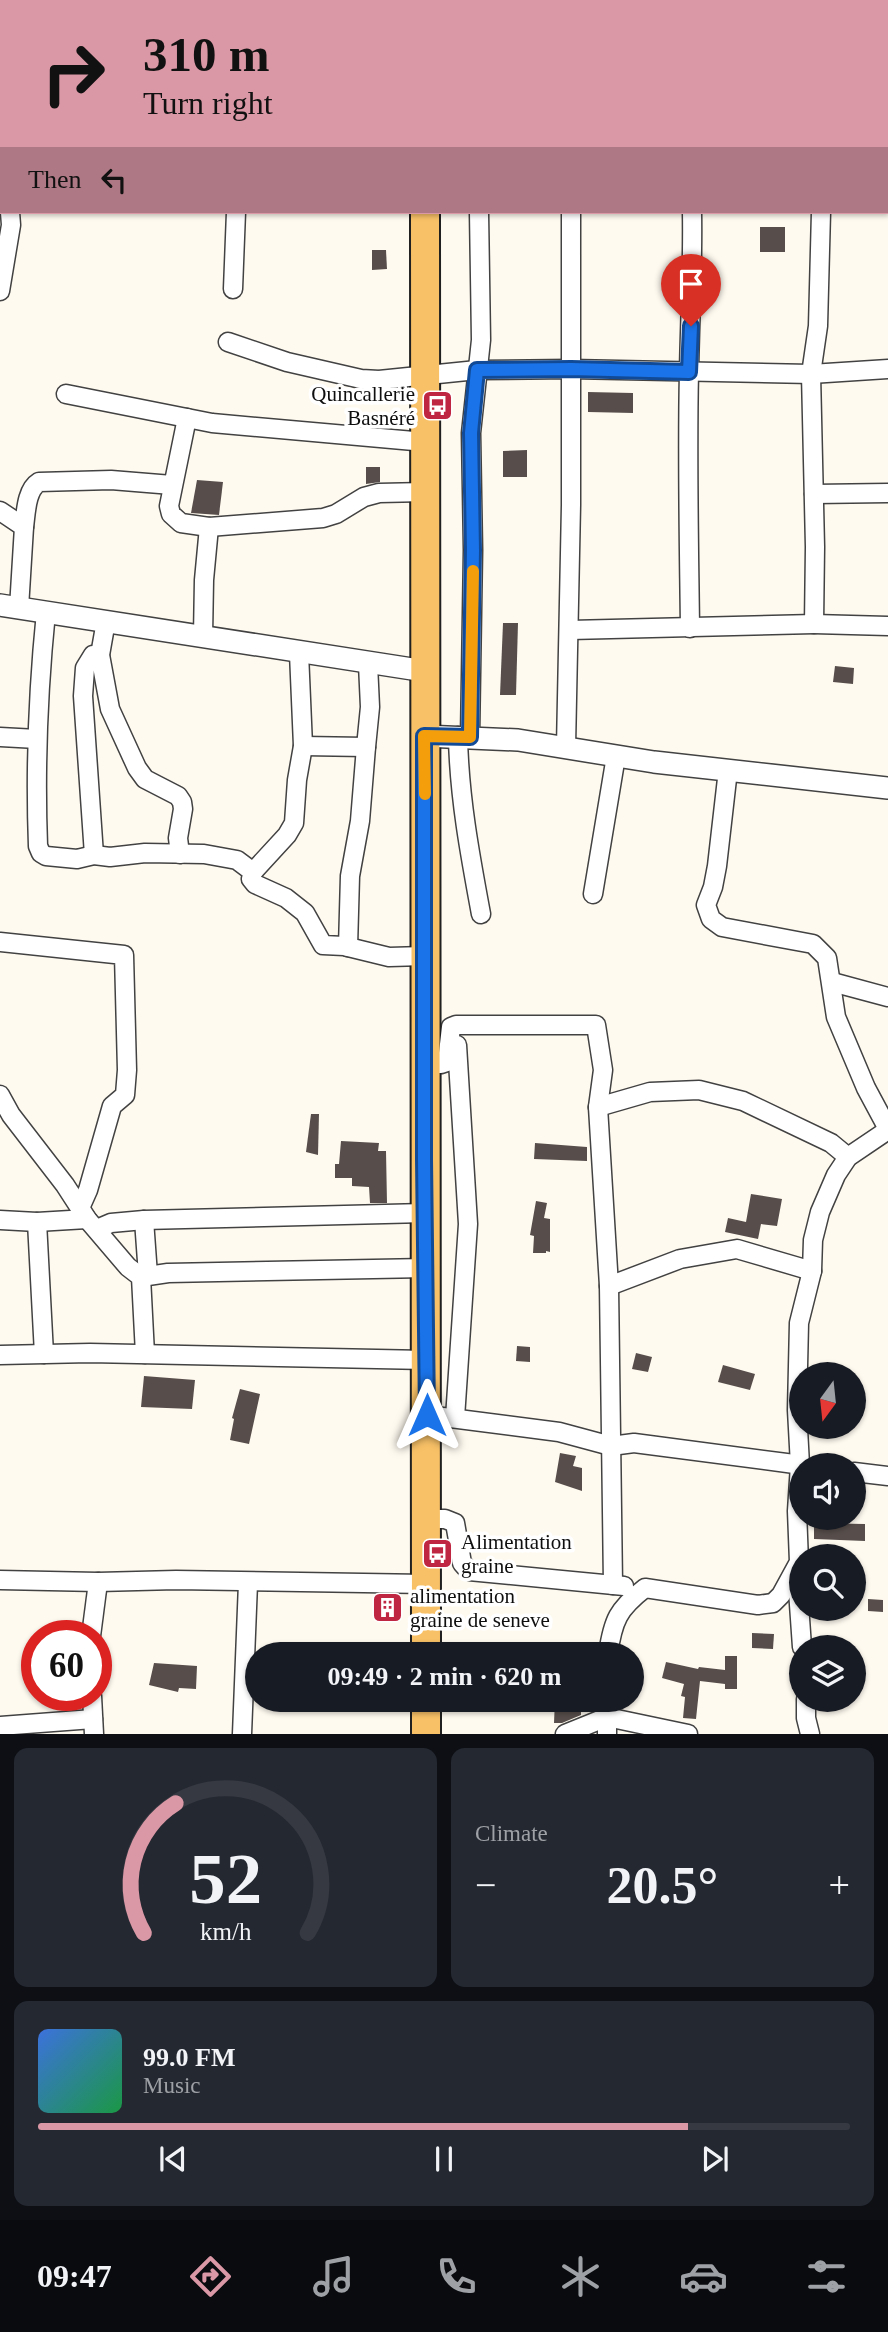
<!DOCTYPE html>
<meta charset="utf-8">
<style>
body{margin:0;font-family:"Times New Roman",serif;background:#242831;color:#f1f3f6;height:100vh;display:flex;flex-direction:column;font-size:26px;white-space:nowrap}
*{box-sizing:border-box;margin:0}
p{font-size:23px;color:#9ea1a6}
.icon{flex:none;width:38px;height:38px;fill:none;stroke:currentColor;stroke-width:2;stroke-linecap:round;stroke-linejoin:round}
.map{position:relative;height:1734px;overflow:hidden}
.details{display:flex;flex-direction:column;gap:14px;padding:14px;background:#0d0f14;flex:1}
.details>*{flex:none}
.hud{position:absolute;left:0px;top:0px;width:889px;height:214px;box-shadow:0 2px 5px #0004;background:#da97a5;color:#111;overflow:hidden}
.needle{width:46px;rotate:195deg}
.tools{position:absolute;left:789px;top:1362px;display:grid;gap:14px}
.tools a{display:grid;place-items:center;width:77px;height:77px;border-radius:50%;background:#171b24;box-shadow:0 2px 5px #0004;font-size:35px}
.speed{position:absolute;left:21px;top:1620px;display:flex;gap:14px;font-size:35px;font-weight:700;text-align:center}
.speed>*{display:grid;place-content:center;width:91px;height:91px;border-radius:50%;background:#171b24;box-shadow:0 2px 5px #0004;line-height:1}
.speed .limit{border:10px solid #d22;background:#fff;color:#111}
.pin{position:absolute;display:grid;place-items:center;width:60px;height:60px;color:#fff;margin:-72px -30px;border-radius:50% 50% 50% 0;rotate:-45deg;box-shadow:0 0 7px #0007}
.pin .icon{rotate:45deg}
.me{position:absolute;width:77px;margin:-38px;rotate:0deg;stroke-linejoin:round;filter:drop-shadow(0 0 5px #0008)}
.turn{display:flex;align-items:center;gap:24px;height:147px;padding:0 28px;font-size:32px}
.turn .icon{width:91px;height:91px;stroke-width:2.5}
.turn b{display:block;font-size:49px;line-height:60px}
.then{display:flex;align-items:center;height:66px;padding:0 28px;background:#0003;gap:14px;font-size:26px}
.big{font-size:52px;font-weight:700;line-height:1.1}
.details .widget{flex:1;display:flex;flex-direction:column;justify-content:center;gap:10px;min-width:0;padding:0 24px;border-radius:14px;background:#242831}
.details .dial{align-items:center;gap:0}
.dial svg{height:182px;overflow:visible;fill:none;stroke:#363941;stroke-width:7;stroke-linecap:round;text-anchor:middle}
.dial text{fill:#f1f3f6;stroke:none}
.song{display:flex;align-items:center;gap:21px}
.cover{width:84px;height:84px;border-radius:10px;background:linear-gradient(135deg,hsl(220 70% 55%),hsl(140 70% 35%))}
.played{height:7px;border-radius:4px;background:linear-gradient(90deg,#da97a5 80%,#363941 80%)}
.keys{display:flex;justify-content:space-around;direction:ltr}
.heat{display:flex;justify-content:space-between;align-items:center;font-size:38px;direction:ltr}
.details .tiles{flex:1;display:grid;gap:14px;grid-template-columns:1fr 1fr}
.widget:last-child{grid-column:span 2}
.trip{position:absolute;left:245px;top:1642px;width:399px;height:70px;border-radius:35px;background:#171b24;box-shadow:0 2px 5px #0004;font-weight:700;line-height:70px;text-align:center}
.dock{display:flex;height:112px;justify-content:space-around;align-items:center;background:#090b0e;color:#9ea1a6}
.dock .icon{width:49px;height:49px}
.dock .on{color:#da97a5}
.dock b{font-size:32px;color:#f1f3f6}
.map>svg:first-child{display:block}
</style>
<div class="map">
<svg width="888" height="1734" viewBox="0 0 888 1734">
<rect width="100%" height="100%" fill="#fffaf0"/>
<g fill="#574e4b">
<rect x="760" y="227" width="25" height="25"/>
<polygon points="372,250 386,250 387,269 372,270"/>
<polygon points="588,392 633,393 633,413 588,412"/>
<polygon points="527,450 527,477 503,477 503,451"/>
<polygon points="366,467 380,467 380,482 366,484"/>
<polygon points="197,480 223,482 219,515 191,513"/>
<polygon points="503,623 518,623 516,695 500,695"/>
<polygon points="835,666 854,668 853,684 833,682"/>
<polygon points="311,1114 319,1114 318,1155 306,1152"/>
<polygon points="341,1141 379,1143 378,1151 386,1151 387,1203 370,1203 369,1187 352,1186 352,1178 335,1178 335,1164 339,1164"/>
<polygon points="535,1143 587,1147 587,1161 534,1159"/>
<polygon points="751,1194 782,1199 777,1226 761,1224 758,1239 725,1232 728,1218 746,1222"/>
<polygon points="536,1201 547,1203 544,1218 550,1219 550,1252 546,1251 546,1253 533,1253 534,1236 530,1235"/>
<polygon points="517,1346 530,1347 530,1362 516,1361"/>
<polygon points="636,1353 652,1357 648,1372 632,1369"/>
<polygon points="723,1365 755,1374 750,1390 718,1382"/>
<polygon points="144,1376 195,1380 192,1409 141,1407"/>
<polygon points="240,1389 260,1394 249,1444 230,1440 234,1419 232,1418"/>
<polygon points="560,1453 576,1456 573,1466 582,1468 582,1491 555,1482"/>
<polygon points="814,1523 865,1524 865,1541 814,1539"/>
<polygon points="868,1599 883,1600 883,1612 868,1611"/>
<polygon points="752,1633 774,1634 773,1649 752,1648"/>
<polygon points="725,1656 737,1656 737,1689 725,1689 725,1684 700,1681 696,1719 683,1718 685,1697 681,1696 684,1684 662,1678 666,1662 698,1669 699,1667 725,1670"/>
<polygon points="154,1663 197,1666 196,1689 179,1688 178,1692 149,1685"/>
<polygon points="555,1699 581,1699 581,1715 562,1723 554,1723"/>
</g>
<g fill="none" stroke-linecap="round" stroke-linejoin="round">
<defs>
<g id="minor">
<polyline points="17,0 17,2"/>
<polyline points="476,0 476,2"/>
<polyline points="572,0 572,2"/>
<polyline points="887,68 888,68"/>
<polyline points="0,136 2,126"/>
<polyline points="0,179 2,182"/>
<polyline points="233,289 236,212"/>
<polyline points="0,291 11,225 10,212"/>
<polyline points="228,342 287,362 361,379 379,380 477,370 571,369 811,374 888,369"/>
<polyline points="66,394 212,423 425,442"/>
<polyline points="187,418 169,506 171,514 181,523 209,527 323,518 336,514 364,497 379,493 425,492"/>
<polyline points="814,494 888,493"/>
<polyline points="0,511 24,527 19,608"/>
<path d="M24,527C26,513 26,490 39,482L111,480L172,485"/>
<path d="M46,612C38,691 35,767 38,846L41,853L46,856L77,859L94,855L110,857L145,853L204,854L237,860L253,872L251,879L255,884L286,898L305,913L323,945L344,946L389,957L424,956"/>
<polyline points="106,621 100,655 110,709 137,768 145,779 178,796 182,802 183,809 178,838 180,854"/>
<polyline points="814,624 888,626"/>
<path d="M690,628C689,543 687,457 689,372C690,318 693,265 692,212"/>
<polyline points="570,630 814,624 815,547 811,374 818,326 821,212"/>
<polyline points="203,636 204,580 209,527"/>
<path d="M458,736C459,796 470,855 481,914"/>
<polyline points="0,737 37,739"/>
<polyline points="470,737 473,550 471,433 481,340 479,212"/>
<polyline points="303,746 366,747 370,707 368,664"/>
<polyline points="566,747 571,505 571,212"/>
<polyline points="728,770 717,866 713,887 706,905 711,919 722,927 813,944 827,958 836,1017 866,1088 888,1129"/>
<polyline points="94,855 83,696 85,668 93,655 100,655"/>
<polyline points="253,872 287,835 294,823 297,780 303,746 299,653"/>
<polyline points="593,894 616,756"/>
<polyline points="0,942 124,955 127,1070 125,1095 112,1106 88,1190 80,1208"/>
<polyline points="348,947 350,876 360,821 366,747"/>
<polyline points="832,982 888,997"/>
<polyline points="424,1064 441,1064 447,1062 451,1027 456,1025 596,1025 603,1070 598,1107 609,1286 613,1585"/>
<polyline points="0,1095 11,1115 65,1185 87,1219 128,1267 141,1277 145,1354"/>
<polyline points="598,1107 650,1092 699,1090 743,1101 831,1143 848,1157"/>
<polyline points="0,1220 37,1222 87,1219"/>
<polyline points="144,1220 148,1275"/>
<polyline points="37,1222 44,1354"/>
<polyline points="97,1229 111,1223 144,1220 425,1213"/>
<polyline points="141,1277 168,1273 426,1268"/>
<polyline points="609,1286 680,1259 737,1249 812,1271"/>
<polyline points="0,1355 90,1353 426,1360"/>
<polyline points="427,1415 559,1432 611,1446 634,1443 802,1465"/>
<polyline points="455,1418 468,1224 457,1045"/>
<polyline points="854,1472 888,1476"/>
<polyline points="426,1519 445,1519 455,1523 462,1563 469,1571 624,1586"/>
<polyline points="794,1575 798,1590 802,1647"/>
<polyline points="0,1580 98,1582 176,1580 426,1584"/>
<polyline points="91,1636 98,1582"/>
<path d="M608,1654C613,1620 618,1609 645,1588L758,1605L773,1603L781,1595L799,1562L797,1511L800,1465L797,1410L799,1323L812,1271L813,1240L820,1212L836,1175L848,1157L888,1130"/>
<polyline points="92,1696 94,1734"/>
<polyline points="607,1699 607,1734"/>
<polyline points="806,1699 806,1718 810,1734"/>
<polyline points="0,1726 93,1719"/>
<polyline points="242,1734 248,1583"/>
<polyline points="565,1734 607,1717 688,1734"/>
</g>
<g id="tertiary">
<polyline points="0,605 425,671"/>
<polyline points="424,736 518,740 654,762 888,788"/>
</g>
<g id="primary">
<polyline points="427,0 427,2"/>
<polyline points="425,212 426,1654"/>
<polyline points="426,1699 426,1734"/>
</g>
</defs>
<use href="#minor" stroke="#424242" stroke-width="21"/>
<use href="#tertiary" stroke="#424242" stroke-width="24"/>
<use href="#primary" stroke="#202020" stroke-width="32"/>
<use href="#minor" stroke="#fff" stroke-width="18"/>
<use href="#tertiary" stroke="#fff" stroke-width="21"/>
<use href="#primary" stroke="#f8c167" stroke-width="28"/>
</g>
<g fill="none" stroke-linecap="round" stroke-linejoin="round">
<defs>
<polyline id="route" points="427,1415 424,1159 424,736 470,737 473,550 471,433 477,370 571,369 689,372 691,326"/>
</defs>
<use href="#route" stroke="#114b97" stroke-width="18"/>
<use href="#route" stroke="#1a73e8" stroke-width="12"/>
<polyline stroke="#f59e0b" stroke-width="12" points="425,794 424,736 470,737 473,571"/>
</g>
<defs>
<symbol id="bus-square" viewBox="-11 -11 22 22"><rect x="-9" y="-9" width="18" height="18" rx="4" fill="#bf2642" stroke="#fff"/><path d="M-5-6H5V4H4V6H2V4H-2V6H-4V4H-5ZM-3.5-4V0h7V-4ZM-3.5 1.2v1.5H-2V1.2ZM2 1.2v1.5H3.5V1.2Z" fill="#fff"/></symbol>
<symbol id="building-square" viewBox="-11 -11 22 22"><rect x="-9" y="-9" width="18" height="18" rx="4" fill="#bf2642" stroke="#fff"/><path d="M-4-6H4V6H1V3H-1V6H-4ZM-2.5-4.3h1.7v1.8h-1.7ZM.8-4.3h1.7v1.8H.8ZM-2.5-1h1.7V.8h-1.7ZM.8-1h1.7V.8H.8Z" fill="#fff"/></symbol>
</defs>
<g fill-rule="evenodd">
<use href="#bus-square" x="420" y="388" width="35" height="35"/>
<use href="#bus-square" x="420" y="1536" width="35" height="35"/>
<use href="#building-square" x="370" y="1590" width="35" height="35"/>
</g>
<g text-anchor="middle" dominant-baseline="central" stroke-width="7" stroke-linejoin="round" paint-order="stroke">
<g font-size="21" fill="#0f0f0f" stroke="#fff" text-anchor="start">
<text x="415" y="394" text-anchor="end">Quincallerie<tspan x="415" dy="24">Basnéré</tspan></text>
<text x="461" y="1542">Alimentation<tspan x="461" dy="24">graine</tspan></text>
<text x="410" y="1596">alimentation<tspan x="410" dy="24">graine de seneve</tspan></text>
</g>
</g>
</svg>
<div class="tools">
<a><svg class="needle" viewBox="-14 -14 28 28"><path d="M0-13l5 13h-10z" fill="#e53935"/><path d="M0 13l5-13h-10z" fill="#9ea1a6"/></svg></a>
<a><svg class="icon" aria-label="sound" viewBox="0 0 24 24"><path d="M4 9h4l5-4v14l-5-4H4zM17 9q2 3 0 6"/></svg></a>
<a><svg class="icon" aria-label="search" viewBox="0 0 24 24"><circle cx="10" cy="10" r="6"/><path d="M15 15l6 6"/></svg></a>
<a><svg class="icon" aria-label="layers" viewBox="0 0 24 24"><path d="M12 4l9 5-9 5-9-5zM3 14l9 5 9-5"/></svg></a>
</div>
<div class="speed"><div class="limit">60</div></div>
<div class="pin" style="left:691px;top:326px;background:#d93025"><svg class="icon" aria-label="arrive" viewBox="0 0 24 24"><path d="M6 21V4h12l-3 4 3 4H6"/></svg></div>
<svg class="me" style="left:427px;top:1415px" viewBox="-20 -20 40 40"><path d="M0-17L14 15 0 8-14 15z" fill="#1a73e8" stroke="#fff" stroke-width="4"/></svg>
<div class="trip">09:49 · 2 min · 620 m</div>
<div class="hud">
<div class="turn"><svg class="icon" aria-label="right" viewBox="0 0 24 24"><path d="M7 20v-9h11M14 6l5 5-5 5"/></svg><div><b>310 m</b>Turn right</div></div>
<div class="then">Then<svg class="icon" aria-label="left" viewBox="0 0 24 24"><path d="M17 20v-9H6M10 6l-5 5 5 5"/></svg></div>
</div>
</div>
<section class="details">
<div class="tiles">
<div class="widget dial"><svg viewBox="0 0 100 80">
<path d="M14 69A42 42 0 1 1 86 69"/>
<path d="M14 69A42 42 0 0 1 28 12" stroke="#da97a5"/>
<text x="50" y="56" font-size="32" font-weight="700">52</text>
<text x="50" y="72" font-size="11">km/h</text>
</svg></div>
<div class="widget"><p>Climate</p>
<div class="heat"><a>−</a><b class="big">20.5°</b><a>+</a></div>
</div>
<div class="widget">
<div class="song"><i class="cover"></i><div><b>99.0 FM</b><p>Music</p></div></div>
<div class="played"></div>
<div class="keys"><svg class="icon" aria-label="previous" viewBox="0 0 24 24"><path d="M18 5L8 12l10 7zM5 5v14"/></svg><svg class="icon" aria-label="pause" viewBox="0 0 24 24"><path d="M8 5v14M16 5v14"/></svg><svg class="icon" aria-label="next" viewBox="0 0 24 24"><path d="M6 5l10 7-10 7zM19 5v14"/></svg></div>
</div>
</div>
</section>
<nav class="dock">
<b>09:47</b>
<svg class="icon on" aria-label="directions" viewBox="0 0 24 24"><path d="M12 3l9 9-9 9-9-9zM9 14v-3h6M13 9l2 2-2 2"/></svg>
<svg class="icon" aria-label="music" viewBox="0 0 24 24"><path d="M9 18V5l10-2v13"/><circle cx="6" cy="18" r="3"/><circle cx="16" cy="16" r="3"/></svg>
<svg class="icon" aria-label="phone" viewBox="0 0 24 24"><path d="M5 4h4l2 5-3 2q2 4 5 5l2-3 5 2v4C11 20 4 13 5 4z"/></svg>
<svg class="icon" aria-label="climate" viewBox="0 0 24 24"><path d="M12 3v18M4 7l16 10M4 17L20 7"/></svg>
<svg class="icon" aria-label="car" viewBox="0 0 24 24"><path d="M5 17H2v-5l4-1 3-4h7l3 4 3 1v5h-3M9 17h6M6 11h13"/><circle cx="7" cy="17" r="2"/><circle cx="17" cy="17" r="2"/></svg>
<svg class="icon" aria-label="filters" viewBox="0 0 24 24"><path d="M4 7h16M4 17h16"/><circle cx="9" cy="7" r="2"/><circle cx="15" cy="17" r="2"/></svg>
</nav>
